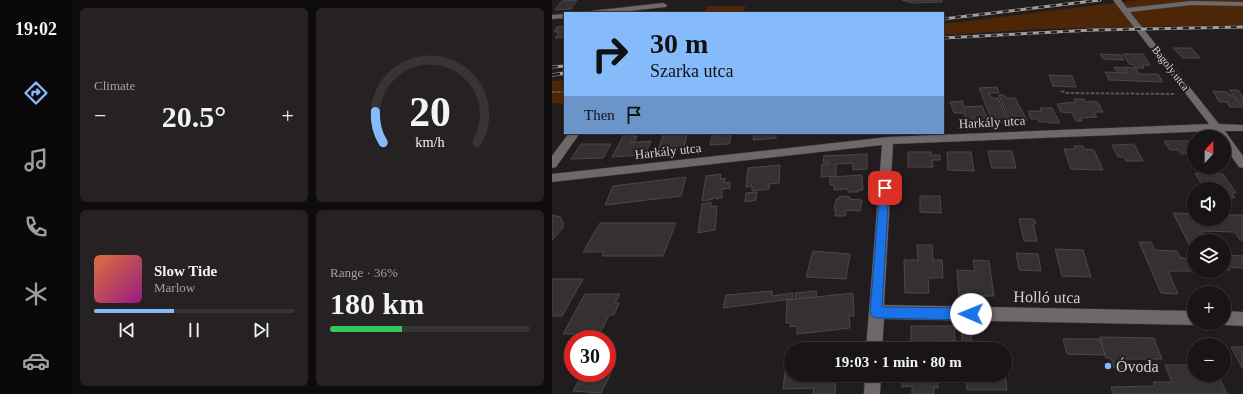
<!DOCTYPE html>
<meta charset="utf-8">
<style>
body{margin:0;font-family:Georgia,serif;background:#262223;color:#f1f3f6;height:100vh;display:flex;flex-direction:column;font-size:15px;white-space:nowrap}
*{box-sizing:border-box;margin:0}
p{font-size:13px;color:#9f9fa1}
.icon{flex:none;width:22px;height:22px;fill:none;stroke:currentColor;stroke-width:2;stroke-linecap:round;stroke-linejoin:round}
.map{position:relative;flex:1;overflow:hidden}
.side{display:flex;flex-direction:column;gap:8px;padding:8px;background:#0e0c0c;width:480px}
.side>*{flex:none}
.guide{position:absolute;left:12px;top:12px;width:380px;height:122px;border-radius:0px;box-shadow:0 1px 3px #0004,0 0 0 1px #373435;background:#86bbfb;color:#111;overflow:hidden}
.needle{width:26px;rotate:21deg}
.buttons{position:absolute;left:635px;top:130px;display:grid;gap:8px}
.buttons a{display:grid;place-items:center;width:44px;height:44px;border-radius:50%;background:#191516;box-shadow:0 1px 3px #0004,0 0 0 1px #373435;font-size:20px}
.speed{position:absolute;left:12px;top:330px;display:flex;gap:8px;font-size:20px;font-weight:700;text-align:center}
.speed>*{display:grid;place-content:center;width:52px;height:52px;border-radius:50%;background:#191516;box-shadow:0 1px 3px #0004,0 0 0 1px #373435;line-height:1}
.speed .limit{border:6px solid #d22;background:#fff;color:#111}
.pin{position:absolute;display:grid;place-items:center;width:34px;height:34px;color:#fff;margin:-17px;border-radius:8px;box-shadow:0 2px 6px #0006}
.me{position:absolute;width:44px;margin:-22px;rotate:271deg;stroke-linejoin:round;filter:drop-shadow(0 0 3px #0008)}
.turn{display:flex;align-items:center;gap:14px;height:84px;padding:0 20px;font-size:18px}
.turn .icon{width:52px;height:52px;stroke-width:2.5}
.turn b{display:block;font-size:28px;line-height:34px}
.then{display:flex;align-items:center;height:38px;padding:0 20px;background:#0003;gap:8px;font-size:15px}
.big{font-size:30px;font-weight:600;line-height:1.1}
.side .tile{flex:1;display:flex;flex-direction:column;justify-content:center;gap:6px;min-width:0;padding:0 14px;border-radius:6px;background:#262223}
.side .dial{align-items:center;gap:0}
.dial svg{height:104px;overflow:visible;fill:none;stroke:#373435;stroke-width:7;stroke-linecap:round;text-anchor:middle}
.dial text{fill:#f1f3f6;stroke:none}
.song{display:flex;align-items:center;gap:12px}
.cover{width:48px;height:48px;border-radius:6px;background:linear-gradient(135deg,hsl(20 70% 55%),hsl(310 70% 35%))}
.played{height:4px;border-radius:2px;background:linear-gradient(90deg,#86bbfb 40%,#373435 40%)}
.keys{display:flex;justify-content:space-around;direction:ltr}
.heat{display:flex;justify-content:space-between;align-items:center;font-size:22px;direction:ltr}
.charge{height:6px;border-radius:3px;background:linear-gradient(90deg,#34c759 36%,#373435 0)}
.side .tiles{flex:1;display:grid;gap:8px;grid-template-columns:repeat(2,1fr)}
.trip{position:absolute;left:232px;top:342px;width:228px;height:40px;border-radius:20px;background:#191516;box-shadow:0 1px 3px #0004,0 0 0 1px #373435;font-weight:600;line-height:40px;text-align:center}
main{display:flex;flex:1;min-height:0}
.dock{display:flex;flex-direction:column;width:72px;justify-content:space-around;align-items:center;background:#0a0809;color:#9f9fa1}
.dock .icon{width:28px;height:28px}
.dock .current{color:#86bbfb}
.dock b{font-size:18px;color:#f1f3f6}
.map>svg:first-child{display:block}
</style>
<main>
<nav class="dock">
<b>19:02</b>
<svg class="icon current" aria-label="directions" viewBox="0 0 24 24"><path d="M12 3l9 9-9 9-9-9zM9 14v-3h6M13 9l2 2-2 2"/></svg>
<svg class="icon" aria-label="music" viewBox="0 0 24 24"><path d="M9 18V5l10-2v13"/><circle cx="6" cy="18" r="3"/><circle cx="16" cy="16" r="3"/></svg>
<svg class="icon" aria-label="phone" viewBox="0 0 24 24"><path d="M5 4h4l2 5-3 2q2 4 5 5l2-3 5 2v4C11 20 4 13 5 4z"/></svg>
<svg class="icon" aria-label="climate" viewBox="0 0 24 24"><path d="M12 3v18M4 7l16 10M4 17L20 7"/></svg>
<svg class="icon" aria-label="car" viewBox="0 0 24 24"><path d="M5 17H2v-5l4-1 3-4h7l3 4 3 1v5h-3M9 17h6M6 11h13"/><circle cx="7" cy="17" r="2"/><circle cx="17" cy="17" r="2"/></svg>
</nav>
<section class="side">
<div class="tiles">
<div class="tile"><p>Climate</p>
<div class="heat"><a>−</a><b class="big">20.5°</b><a>+</a></div>
</div>
<div class="tile dial"><svg viewBox="0 0 100 80">
<path d="M14 69A42 42 0 1 1 86 69"/>
<path d="M14 69A42 42 0 0 1 8 45" stroke="#86bbfb"/>
<text x="50" y="56" font-size="32" font-weight="700">20</text>
<text x="50" y="72" font-size="11">km/h</text>
</svg></div>
<div class="tile">
<div class="song"><i class="cover"></i><div><b>Slow Tide</b><p>Marlow</p></div></div>
<div class="played"></div>
<div class="keys"><svg class="icon" aria-label="previous" viewBox="0 0 24 24"><path d="M18 5L8 12l10 7zM5 5v14"/></svg><svg class="icon" aria-label="pause" viewBox="0 0 24 24"><path d="M8 5v14M16 5v14"/></svg><svg class="icon" aria-label="next" viewBox="0 0 24 24"><path d="M6 5l10 7-10 7zM19 5v14"/></svg></div>
</div>
<div class="tile"><p>Range · 36%</p><b class="big">180 km</b><div class="charge"></div></div>
</div>
</section>
<div class="map">
<svg width="691" height="394" viewBox="0 0 691 394">
<rect width="100%" height="100%" fill="#211c1d"/>
<g fill="#4c2607">
<polygon points="586,0 691,0 691,25 491,29 391,35 391,24"/>
<polygon points="156,6 194,6 190,13 151,13"/>
<polygon points="13,80 13,104 0,103 0,81"/>
</g>
<g fill="#353133" stroke="#4c484a">
<polygon points="25,0 19,9 3,10 10,1"/>
<polygon points="350,0 390,0 390,2 360,3"/>
<polygon points="13,24 13,34 10,37 3,38 7,32 2,32 5,27 11,26"/>
<polygon points="621,48 639,48 648,58 631,58"/>
<polygon points="548,54 569,55 572,60 551,59"/>
<polygon points="571,54 591,54 598,65 591,65 592,68 584,68 582,65 577,64"/>
<polygon points="562,67 574,68 575,71 564,71"/>
<polygon points="573,67 584,68 587,74 606,74 611,82 557,80 553,72 576,73"/>
<polygon points="497,75 520,76 524,87 501,86"/>
<polygon points="445,87 447,93 437,93 439,98 446,98 456,122 441,123 427,88"/>
<polygon points="677,90 686,90 691,97 691,106"/>
<polygon points="661,91 675,92 678,95 681,96 690,107 678,107 675,102 667,102"/>
<polygon points="447,95 452,95 454,98 463,98 475,120 473,120 474,122 458,123"/>
<polygon points="522,99 532,99 534,102 545,101 551,112 542,112 545,117 529,118 530,121 524,121 520,113 509,112 505,104 524,102"/>
<polygon points="410,101 412,107 430,106 437,123 416,124 412,113 402,113 398,102"/>
<polygon points="488,108 500,108 508,123 497,123 497,122 487,122 486,119 479,119 476,111 489,111"/>
<polygon points="73,133 83,133 81,137 85,136 83,141 78,143 99,141 93,155 60,157"/>
<polygon points="112,133 135,134 132,147 106,150"/>
<polygon points="161,133 180,133 177,144 158,145"/>
<polygon points="200,133 224,133 224,138 201,140 202,134"/>
<polygon points="612,141 642,141 642,156 640,153 629,154 626,150 618,150"/>
<polygon points="29,144 59,144 51,158 19,159"/>
<polygon points="582,144 591,161 574,161 572,157 566,157 560,145"/>
<polygon points="522,146 531,146 532,149 542,150 551,170 519,169 512,149 523,149"/>
<polygon points="436,151 460,151 464,168 440,168"/>
<polygon points="356,152 379,152 379,155 388,155 388,160 380,160 381,167 356,167"/>
<polygon points="395,152 419,152 422,171 396,170"/>
<polygon points="315,154 315,169 301,170 301,163 284,164 284,176 269,177 270,164 276,164 276,162 271,162 272,156"/>
<polygon points="228,165 227,183 217,184 217,189 200,191 200,186 194,187 196,168"/>
<polygon points="643,173 671,174 684,193 680,193 683,198 672,198 672,189 653,189"/>
<polygon points="169,174 168,179 173,178 172,183 178,182 178,188 170,189 170,198 164,199 164,197 161,197 161,199 150,201 154,176"/>
<polygon points="310,175 311,190 306,190 306,192 296,192 296,189 282,190 282,185 278,185 278,177"/>
<polygon points="134,177 129,196 53,205 61,186"/>
<polygon points="205,192 204,200 193,202 194,193"/>
<polygon points="288,196 298,197 297,199 310,200 308,211 294,210 293,216 283,216 284,210 282,210 284,199 287,199"/>
<polygon points="368,196 388,196 389,213 368,212"/>
<polygon points="159,202 159,207 165,206 163,230 146,233 150,204"/>
<polygon points="621,213 642,214 642,219 672,219 672,215 691,215 691,240 688,240 683,232 650,231 656,241 642,241 642,254"/>
<polygon points="0,215 8,217 11,222 11,228 0,240"/>
<polygon points="467,219 482,219 484,224 481,224 485,241 472,241"/>
<polygon points="48,223 124,223 111,256 50,256 52,252 31,252"/>
<polygon points="587,242 599,242 603,250 625,251 629,258 640,258 642,262 642,271 647,271 616,271 626,294 609,293"/>
<polygon points="365,245 380,245 381,260 390,260 391,278 376,278 377,293 353,293 352,260 366,260"/>
<polygon points="503,249 531,250 539,277 510,276"/>
<polygon points="261,251 298,254 294,279 254,277"/>
<polygon points="464,253 486,254 489,271 467,270"/>
<polygon points="672,255 691,256 691,269 690,268 676,267 678,270 672,270"/>
<polygon points="421,260 437,261 442,296 407,296 405,270 423,271"/>
<polygon points="0,279 31,279 10,316 0,316"/>
<polygon points="220,291 220,296 241,293 240,299 171,308 174,295"/>
<polygon points="265,291 264,297 243,299 243,293"/>
<polygon points="301,293 302,316 297,316 298,328 245,334 245,326 238,327 238,323 234,323 235,300"/>
<polygon points="33,294 68,294 63,303 67,303 62,315 57,315 48,334 11,334"/>
<polygon points="359,326 402,326 403,341 359,342"/>
<polygon points="409,328 418,328 420,343 448,343 449,349 411,349"/>
<polygon points="548,337 602,338 610,359 571,359 574,369 562,368 559,358 554,358"/>
<polygon points="511,339 548,339 553,355 515,354"/>
<polygon points="350,343 384,344 385,349 350,349"/>
<polygon points="679,347 691,347 691,369"/>
<polygon points="236,350 239,350 239,375 284,375 283,394 261,394 262,388 231,389"/>
<polygon points="613,365 642,365 642,375 666,375 675,394 561,394 559,387 603,386 601,382 620,382"/>
<polygon points="31,373 59,373 49,393 21,391"/>
<polygon points="453,374 455,390 415,390 414,375"/>
<polygon points="350,375 386,375 386,388 382,387 382,394 360,394 360,386 350,387"/>
</g>
<g fill="none" stroke-linecap="round" stroke-linejoin="round">
<defs>
<g id="minor">
<polygon points="561,0 569,0 575,8 639,1 691,2 691,6 639,5 578,12 667,124 691,125 691,131 673,131 691,156 691,168 687,167 672,146 672,137 666,137 662,131 341,144 332,305 642,311 642,323 647,323 642,325 332,319 330,349 314,349 330,145 0,182 0,174 336,137 657,124"/>
<polygon points="111,3 115,5 114,7 59,13 35,13 39,11"/>
<polygon points="13,14 13,18 0,19 0,15"/>
<polygon points="17,133 28,133 4,167 0,168 0,156"/>
<polygon points="672,311 691,312 691,326 672,325 667,323 672,323"/>
<polygon points="313,375 329,375 328,394 312,394"/>
</g>
</defs>
<use href="#minor" stroke="#3b3838" stroke-width="1"/>
<g stroke="#585354" stroke-width="2" stroke-dasharray="3.5 1.5" stroke-linecap="butt">
<polyline points="509,91 515,93 623,94"/>
<polyline points="0,92 13,92"/>
</g>
<use href="#minor" fill="#6e6869" fill-rule="evenodd"/>
<defs>
<g id="rail-far1">
<polyline points="391,19 548,0"/>
<polyline points="391,38 541,30 691,27"/>
<polyline points="0,67 13,66"/>
</g>
<polyline id="rail" points="0,75 13,73"/>
</defs>
<use href="#rail-far1" stroke="#a29e9f" stroke-width="3"/>
<use href="#rail" stroke="#a29e9f" stroke-width="3.5"/>
<use href="#rail-far1" stroke="#211c1d" stroke-width="2" stroke-dasharray="6" stroke-linecap="butt"/>
<use href="#rail" stroke="#211c1d" stroke-width="2.5" stroke-dasharray="8" stroke-linecap="butt"/>
</g>
<polygon fill="#1a73e8" stroke="#114b97" points="333,184 337,188 330,307 419,308 423,310 425,314 423,318 419,320 324,318 320,316 318,312 328,188"/>
<circle fill="#86bbfb" stroke="#211c1d" stroke-width="1.5" cx="556" cy="366" r="4"/>
<g text-anchor="middle" dominant-baseline="central" stroke-width="4" stroke-linejoin="round" paint-order="stroke">
<g font-size="11" fill="#d5d2d3" stroke="#211c1d">
<text transform="translate(619 68) rotate(52)">Bagoly utca</text>
</g>
<g font-size="13" fill="#d5d2d3" stroke="#211c1d">
<text transform="translate(440 122) rotate(-3)">Harkály utca</text>
<text transform="translate(116 151) rotate(-6)">Harkály utca</text>
</g>
<g font-size="16" fill="#d5d2d3" stroke="#211c1d">
<text transform="translate(495 297) rotate(1)">Holló utca</text>
</g>
<g font-size="16" fill="#d5d2d3" stroke="#211c1d" text-anchor="start">
<text x="564" y="366">Óvoda</text>
</g>
</g>
</svg>
<div class="buttons">
<a><svg class="needle" viewBox="-14 -14 28 28"><path d="M0-13l5 13h-10z" fill="#e53935"/><path d="M0 13l5-13h-10z" fill="#9f9fa1"/></svg></a>
<a><svg class="icon" aria-label="sound" viewBox="0 0 24 24"><path d="M4 9h4l5-4v14l-5-4H4zM17 9q2 3 0 6"/></svg></a>
<a><svg class="icon" aria-label="layers" viewBox="0 0 24 24"><path d="M12 4l9 5-9 5-9-5zM3 14l9 5 9-5"/></svg></a>
<a>+</a>
<a>−</a>
</div>
<div class="speed"><div class="limit">30</div></div>
<div class="pin" style="left:333px;top:188px;background:#d93025"><svg class="icon" aria-label="arrive" viewBox="0 0 24 24"><path d="M6 21V4h12l-3 4 3 4H6"/></svg></div>
<svg class="me" style="left:419px;top:314px" viewBox="-20 -20 40 40"><circle r="19" fill="#fff"/><path d="M0-13L10 11 0 6-10 11z" fill="#1a73e8"/></svg>
<div class="trip">19:03 · 1 min · 80 m</div>
<div class="guide">
<div class="turn"><svg class="icon" aria-label="right" viewBox="0 0 24 24"><path d="M7 20v-9h11M14 6l5 5-5 5"/></svg><div><b>30 m</b>Szarka utca</div></div>
<div class="then">Then<svg class="icon" aria-label="arrive" viewBox="0 0 24 24"><path d="M6 21V4h12l-3 4 3 4H6"/></svg></div>
</div>
</div>
</main>
